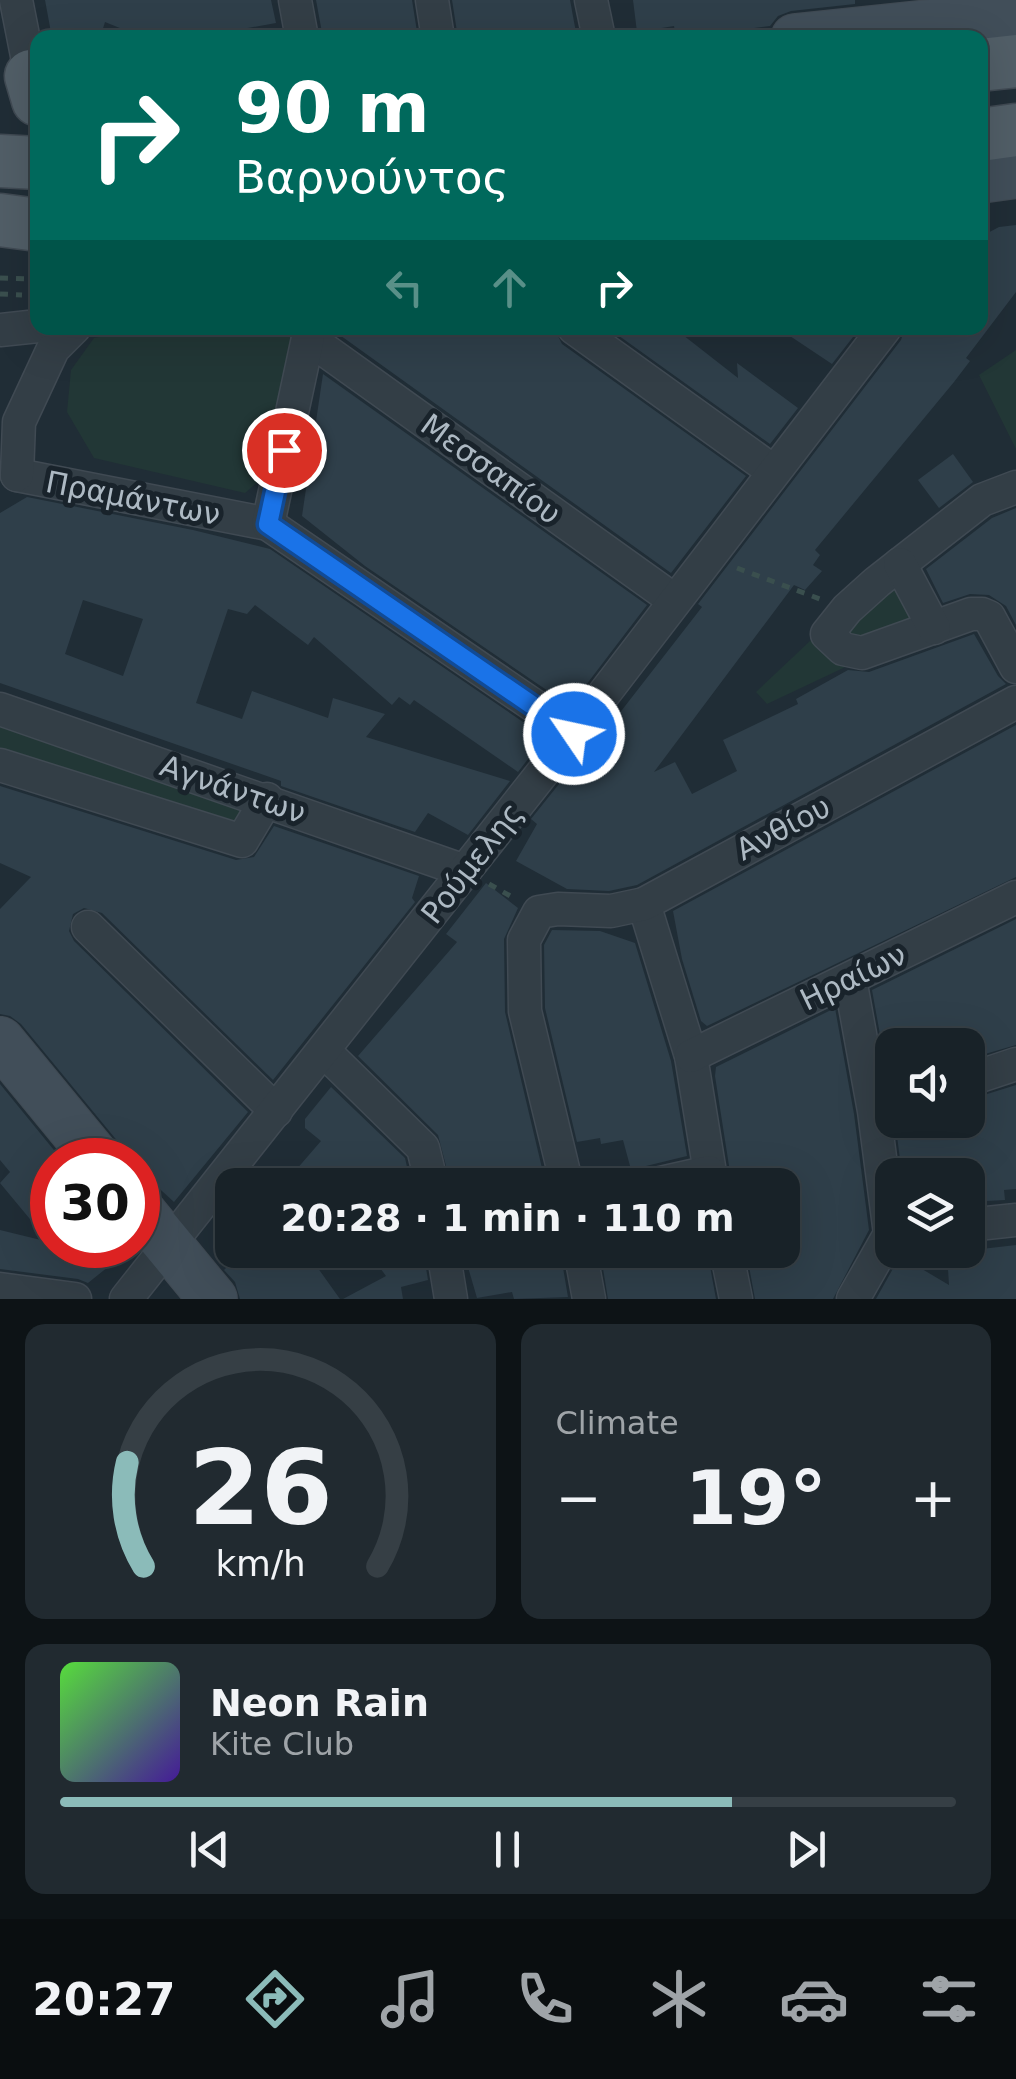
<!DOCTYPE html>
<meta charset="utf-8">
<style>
body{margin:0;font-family:"DejaVu Sans",sans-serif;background:#212a30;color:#f1f3f6;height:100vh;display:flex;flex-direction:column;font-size:38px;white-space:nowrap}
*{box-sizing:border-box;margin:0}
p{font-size:32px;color:#9fa4a8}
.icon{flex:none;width:55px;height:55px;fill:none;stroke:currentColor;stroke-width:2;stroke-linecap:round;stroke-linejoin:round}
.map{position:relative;height:1299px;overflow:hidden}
.side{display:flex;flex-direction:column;gap:25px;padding:25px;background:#0d1316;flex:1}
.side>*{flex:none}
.hud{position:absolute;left:30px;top:30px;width:958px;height:305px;border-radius:20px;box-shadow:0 10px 40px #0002,0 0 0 2px #363f45;background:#00695c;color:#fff;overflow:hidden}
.fabs{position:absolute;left:875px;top:1028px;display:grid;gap:20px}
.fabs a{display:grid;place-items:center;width:110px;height:110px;border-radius:20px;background:#182228;box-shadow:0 10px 40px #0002,0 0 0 2px #363f45;font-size:50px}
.speed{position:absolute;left:30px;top:1138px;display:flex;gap:20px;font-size:50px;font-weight:700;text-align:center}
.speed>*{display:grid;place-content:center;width:130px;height:130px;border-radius:50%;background:#182228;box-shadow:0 10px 40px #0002,0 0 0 2px #363f45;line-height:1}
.speed .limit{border:15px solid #d22;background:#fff;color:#111}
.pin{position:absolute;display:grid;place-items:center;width:85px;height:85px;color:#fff;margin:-42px;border:5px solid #fff;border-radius:50%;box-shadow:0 2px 10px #0007}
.me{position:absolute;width:110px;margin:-55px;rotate:304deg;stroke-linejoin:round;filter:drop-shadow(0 0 8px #0008)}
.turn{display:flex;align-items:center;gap:35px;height:210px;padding:0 40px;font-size:45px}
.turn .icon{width:130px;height:130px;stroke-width:2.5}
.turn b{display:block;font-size:70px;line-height:85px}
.lanes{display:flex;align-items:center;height:95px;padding:0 40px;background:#0003;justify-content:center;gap:50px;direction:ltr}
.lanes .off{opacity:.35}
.big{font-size:75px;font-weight:700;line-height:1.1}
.side .card{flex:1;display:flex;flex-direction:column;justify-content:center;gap:15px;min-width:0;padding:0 35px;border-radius:20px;background:#212a30}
.side .dial{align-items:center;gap:0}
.dial svg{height:260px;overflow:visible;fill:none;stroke:#363f45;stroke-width:7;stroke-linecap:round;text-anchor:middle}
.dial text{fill:#f1f3f6;stroke:none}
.song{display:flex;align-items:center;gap:30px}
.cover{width:120px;height:120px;border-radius:15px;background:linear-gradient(135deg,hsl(110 70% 55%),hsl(260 70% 35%))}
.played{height:10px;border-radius:5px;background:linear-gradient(90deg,#8bbbb9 75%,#363f45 75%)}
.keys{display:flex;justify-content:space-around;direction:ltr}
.heat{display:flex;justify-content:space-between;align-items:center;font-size:55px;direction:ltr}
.side .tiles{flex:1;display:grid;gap:25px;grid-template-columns:1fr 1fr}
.card:last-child{grid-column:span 2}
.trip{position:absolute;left:215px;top:1168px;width:585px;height:100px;border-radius:20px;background:#182228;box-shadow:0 10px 40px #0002,0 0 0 2px #363f45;font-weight:700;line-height:100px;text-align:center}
.tab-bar{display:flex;height:160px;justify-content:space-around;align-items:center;background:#0a0e10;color:#9fa4a8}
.tab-bar .icon{width:70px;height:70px}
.tab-bar .active{color:#8bbbb9}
.tab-bar b{font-size:45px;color:#f1f3f6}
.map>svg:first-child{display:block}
</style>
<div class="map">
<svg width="1016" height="1299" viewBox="0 0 1016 1299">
<rect width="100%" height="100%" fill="#202d36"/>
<g fill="#223736">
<polygon points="147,328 292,328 293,335 260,480 245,493 94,458 67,412 71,370 94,338"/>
<polygon points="1016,350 1016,449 979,375"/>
<polygon points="915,564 947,619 767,704 756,692 827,625"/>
<polygon points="0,722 252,806 238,836 0,760"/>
</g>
<g fill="#2f3f4a" fill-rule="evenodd">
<polygon points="45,0 271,0 276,23 192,38 162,38 161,32 137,35 105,22 100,38 52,38"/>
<polygon points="316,0 412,0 418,38 323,38"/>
<polygon points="452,0 570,0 577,38 458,38"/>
<polygon points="633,0 855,0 855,4 791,11 778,16 770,26 676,38 674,26 637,32"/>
<polygon points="1016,225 1016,292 966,358 970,361 954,382 815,550 820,555 813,565 822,571 805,590 794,585 654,772 675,762 692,794 737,771 723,740 798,704 796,699 848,670 869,672 974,634 998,676 1006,684 637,885 609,891 567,889 516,861 537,824 531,819 591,744 594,746 702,607 698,604 901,340 905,328 980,328 980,237 999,227"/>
<polygon points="330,328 554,328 562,344 746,476 671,573"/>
<polygon points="608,328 674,328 738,378 737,363 798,408 770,444"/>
<polygon points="778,328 860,328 832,364"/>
<polygon points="323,374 647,605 570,706 365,566 302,516"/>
<polygon points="953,454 973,482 939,508 918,480"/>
<path d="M27,497L193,530L270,549L545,737L518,772L414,700L410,705L399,697L392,705L314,637L308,645L255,605L247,614L228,609L196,703L242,719L252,691L328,718L333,698L385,714L366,737L510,781L468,835L428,813L415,832L281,786V781L0,683V513ZM83,600L143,619L123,676L65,654Z"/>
<polygon points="1016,508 1016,625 1006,606 989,595 970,594 943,603 926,569 992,518"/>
<polygon points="1016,725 1016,877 707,1026 701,1021 682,959 673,911"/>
<polygon points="0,786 236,860 254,857 274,826 419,876 412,898 415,902 273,1080 102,913 84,908 73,914 69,931 74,941 248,1112 174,1202 138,1169 138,1160 125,1160 119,1143 21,1024 10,1016 0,1014 0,909 31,877 0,863"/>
<polygon points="486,883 518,908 504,939 505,1012 546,1185 451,1185 438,1135 358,1056 457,942 446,934"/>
<polygon points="1016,919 1016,1045 968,1059 968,1045 892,1045 892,1101 872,990"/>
<polygon points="552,930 600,931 635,943 671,1061 687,1156 646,1166 633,1177 623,1140 601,1144 600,1138 577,1142 545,1008 544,945"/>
<polygon points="835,1008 854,1114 869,1230 833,1299 755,1299 746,1250 782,1250 782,1185 732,1185 715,1076 716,1067"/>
<polygon points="0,1084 62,1160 52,1160 52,1245 134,1246 88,1283 78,1279 0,1269 0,1230 49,1242 0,1183 10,1172 0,1160"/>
<polygon points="1016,1085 1016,1189 1004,1190 1005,1200 968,1202 968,1175 902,1175 896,1128 920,1120 968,1120 968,1100"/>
<polygon points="331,1087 405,1158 411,1185 283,1185 321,1141 305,1128 305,1119"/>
<polygon points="1016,1245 1016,1299 876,1299 900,1256 949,1285 947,1253"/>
<polygon points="244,1250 305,1250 340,1299 240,1299 235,1282 224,1270"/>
<polygon points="367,1250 423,1250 428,1280 401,1287 403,1299 343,1299 386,1276"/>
<polygon points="463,1250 560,1250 568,1297 514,1299 512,1292 477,1298"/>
<polygon points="600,1250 707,1250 716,1299 608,1299"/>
</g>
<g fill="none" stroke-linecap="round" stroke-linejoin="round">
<defs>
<g id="street">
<polyline points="16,0 31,76"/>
<polyline points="295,0 302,38"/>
<polyline points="432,0 438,38"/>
<polyline points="591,0 599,38"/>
<polyline points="574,328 773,471"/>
<polyline points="0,330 38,326"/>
<polyline points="308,338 674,600"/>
<polyline points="17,475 268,524 574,733"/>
<polyline points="17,475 19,422 53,349 74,328"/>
<polyline points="1016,487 982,500 877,582 847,609 827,634 843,649 862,653 971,614 982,614 989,617 1016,667"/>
<polyline points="268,524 308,338 308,328"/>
<polyline points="900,564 934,628"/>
<polyline points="0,709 465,871"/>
<polyline points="0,765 242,841 267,799"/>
<polyline points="644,904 691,1056 712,1185"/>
<polyline points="88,927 276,1111"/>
<polyline points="850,979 874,1111 890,1234 853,1299"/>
<polyline points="324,1051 423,1148 432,1185"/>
<polyline points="691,1056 1016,897"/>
<polyline points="968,1080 1016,1064"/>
<polyline points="567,1185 525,1011 524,940 539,912 558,909 611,911 644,904 1016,702"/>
<polyline points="651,1185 709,1172"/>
<polyline points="968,1225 1016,1220"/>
<polyline points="443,1250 451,1299"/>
<polyline points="580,1250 589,1299"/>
<polyline points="726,1250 736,1299"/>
<polyline points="0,1289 75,1299"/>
<polyline points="126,1299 574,733 885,328"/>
</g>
<g id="secondary">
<polyline points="795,38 1016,15"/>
<polyline points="980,179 1016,174"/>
<polyline points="0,1041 98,1160"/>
<polyline points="138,1208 213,1299"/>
</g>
<g id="primary">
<polyline points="980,65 1016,61"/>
<polyline points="31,76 38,100"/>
<polyline points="980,135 1016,130"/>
<polyline points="0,161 38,163"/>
<polyline points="0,220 38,225"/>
</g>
</defs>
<use href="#street" stroke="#404a53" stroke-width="35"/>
<use href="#secondary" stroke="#404a53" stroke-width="50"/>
<use href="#primary" stroke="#404a53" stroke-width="55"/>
<g stroke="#3a4f4e" stroke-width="5" stroke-dasharray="8 8" stroke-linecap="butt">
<polyline points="0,278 38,279"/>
<polyline points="0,294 22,295"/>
<polyline points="737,568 820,599"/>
<polyline points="489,884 514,898"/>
</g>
<use href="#street" stroke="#333e46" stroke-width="32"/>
<use href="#secondary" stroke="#414e59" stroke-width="48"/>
<use href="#primary" stroke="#515e67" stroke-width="52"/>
</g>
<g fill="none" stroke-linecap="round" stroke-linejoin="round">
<defs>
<polyline id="route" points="284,450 268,524 574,734"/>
</defs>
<use href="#route" stroke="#114b97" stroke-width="25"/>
<use href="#route" stroke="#1a73e8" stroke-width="18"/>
</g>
<g text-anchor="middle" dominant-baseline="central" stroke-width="10" stroke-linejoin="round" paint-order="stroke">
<g font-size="30" fill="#adb9c3" stroke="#19232b">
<text transform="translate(491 469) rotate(36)">Μεσσαπίου</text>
<text transform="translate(133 498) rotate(11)">Πραμάντων</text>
<text transform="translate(233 789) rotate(19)">Αγνάντων</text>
<text transform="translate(783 828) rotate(-28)">Ανθίου</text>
<text transform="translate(472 863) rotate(-52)">Ρούμελης</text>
<text transform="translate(853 977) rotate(-26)">Ηραίων</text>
</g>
</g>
</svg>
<div class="fabs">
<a><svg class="icon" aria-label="sound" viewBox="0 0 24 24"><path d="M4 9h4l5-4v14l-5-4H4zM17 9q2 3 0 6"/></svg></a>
<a><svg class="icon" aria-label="layers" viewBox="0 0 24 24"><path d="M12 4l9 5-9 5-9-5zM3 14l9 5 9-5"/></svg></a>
</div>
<div class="speed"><div class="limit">30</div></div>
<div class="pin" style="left:284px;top:450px;background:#d93025"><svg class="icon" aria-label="arrive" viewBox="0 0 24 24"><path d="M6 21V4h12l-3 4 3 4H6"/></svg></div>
<svg class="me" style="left:574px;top:734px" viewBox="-20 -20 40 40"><circle r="17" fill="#1a73e8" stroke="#fff" stroke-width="3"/><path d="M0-11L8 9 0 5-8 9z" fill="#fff"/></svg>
<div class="trip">20:28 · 1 min · 110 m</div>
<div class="hud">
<div class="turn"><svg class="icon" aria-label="right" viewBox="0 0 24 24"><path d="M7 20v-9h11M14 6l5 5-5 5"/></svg><div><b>90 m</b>Βαρνούντος</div></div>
<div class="lanes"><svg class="icon off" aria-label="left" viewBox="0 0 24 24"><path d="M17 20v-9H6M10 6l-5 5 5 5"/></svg><svg class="icon off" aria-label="ahead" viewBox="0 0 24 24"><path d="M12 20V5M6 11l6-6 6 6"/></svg><svg class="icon" aria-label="right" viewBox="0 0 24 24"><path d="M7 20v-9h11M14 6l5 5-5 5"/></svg></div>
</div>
</div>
<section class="side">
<div class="tiles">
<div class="card dial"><svg viewBox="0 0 100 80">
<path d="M14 69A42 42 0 1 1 86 69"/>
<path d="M14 69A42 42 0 0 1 9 37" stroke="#8bbbb9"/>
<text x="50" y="56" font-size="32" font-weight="700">26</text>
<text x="50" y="72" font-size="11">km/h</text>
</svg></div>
<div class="card"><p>Climate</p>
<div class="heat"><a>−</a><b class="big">19°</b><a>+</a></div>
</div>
<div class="card">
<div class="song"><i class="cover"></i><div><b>Neon Rain</b><p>Kite Club</p></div></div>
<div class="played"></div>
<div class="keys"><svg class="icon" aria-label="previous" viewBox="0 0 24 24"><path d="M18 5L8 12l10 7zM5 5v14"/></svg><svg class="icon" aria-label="pause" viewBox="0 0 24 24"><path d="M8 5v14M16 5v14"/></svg><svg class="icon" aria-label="next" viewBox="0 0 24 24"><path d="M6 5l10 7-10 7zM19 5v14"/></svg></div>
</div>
</div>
</section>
<nav class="tab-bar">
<b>20:27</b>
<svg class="icon active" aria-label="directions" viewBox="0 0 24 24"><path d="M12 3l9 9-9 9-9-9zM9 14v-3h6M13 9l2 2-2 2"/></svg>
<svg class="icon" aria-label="music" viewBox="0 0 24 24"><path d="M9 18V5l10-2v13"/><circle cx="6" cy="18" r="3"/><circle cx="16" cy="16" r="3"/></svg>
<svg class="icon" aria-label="phone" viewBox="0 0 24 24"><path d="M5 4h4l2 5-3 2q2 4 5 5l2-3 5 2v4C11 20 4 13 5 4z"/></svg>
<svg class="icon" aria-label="climate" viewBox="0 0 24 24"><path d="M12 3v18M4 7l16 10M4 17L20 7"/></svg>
<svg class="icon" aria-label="car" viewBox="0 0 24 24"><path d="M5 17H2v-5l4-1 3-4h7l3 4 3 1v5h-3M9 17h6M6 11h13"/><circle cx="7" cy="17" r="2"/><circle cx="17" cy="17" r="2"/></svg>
<svg class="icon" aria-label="filters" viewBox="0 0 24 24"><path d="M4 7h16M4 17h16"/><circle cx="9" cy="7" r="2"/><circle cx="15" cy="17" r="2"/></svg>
</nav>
